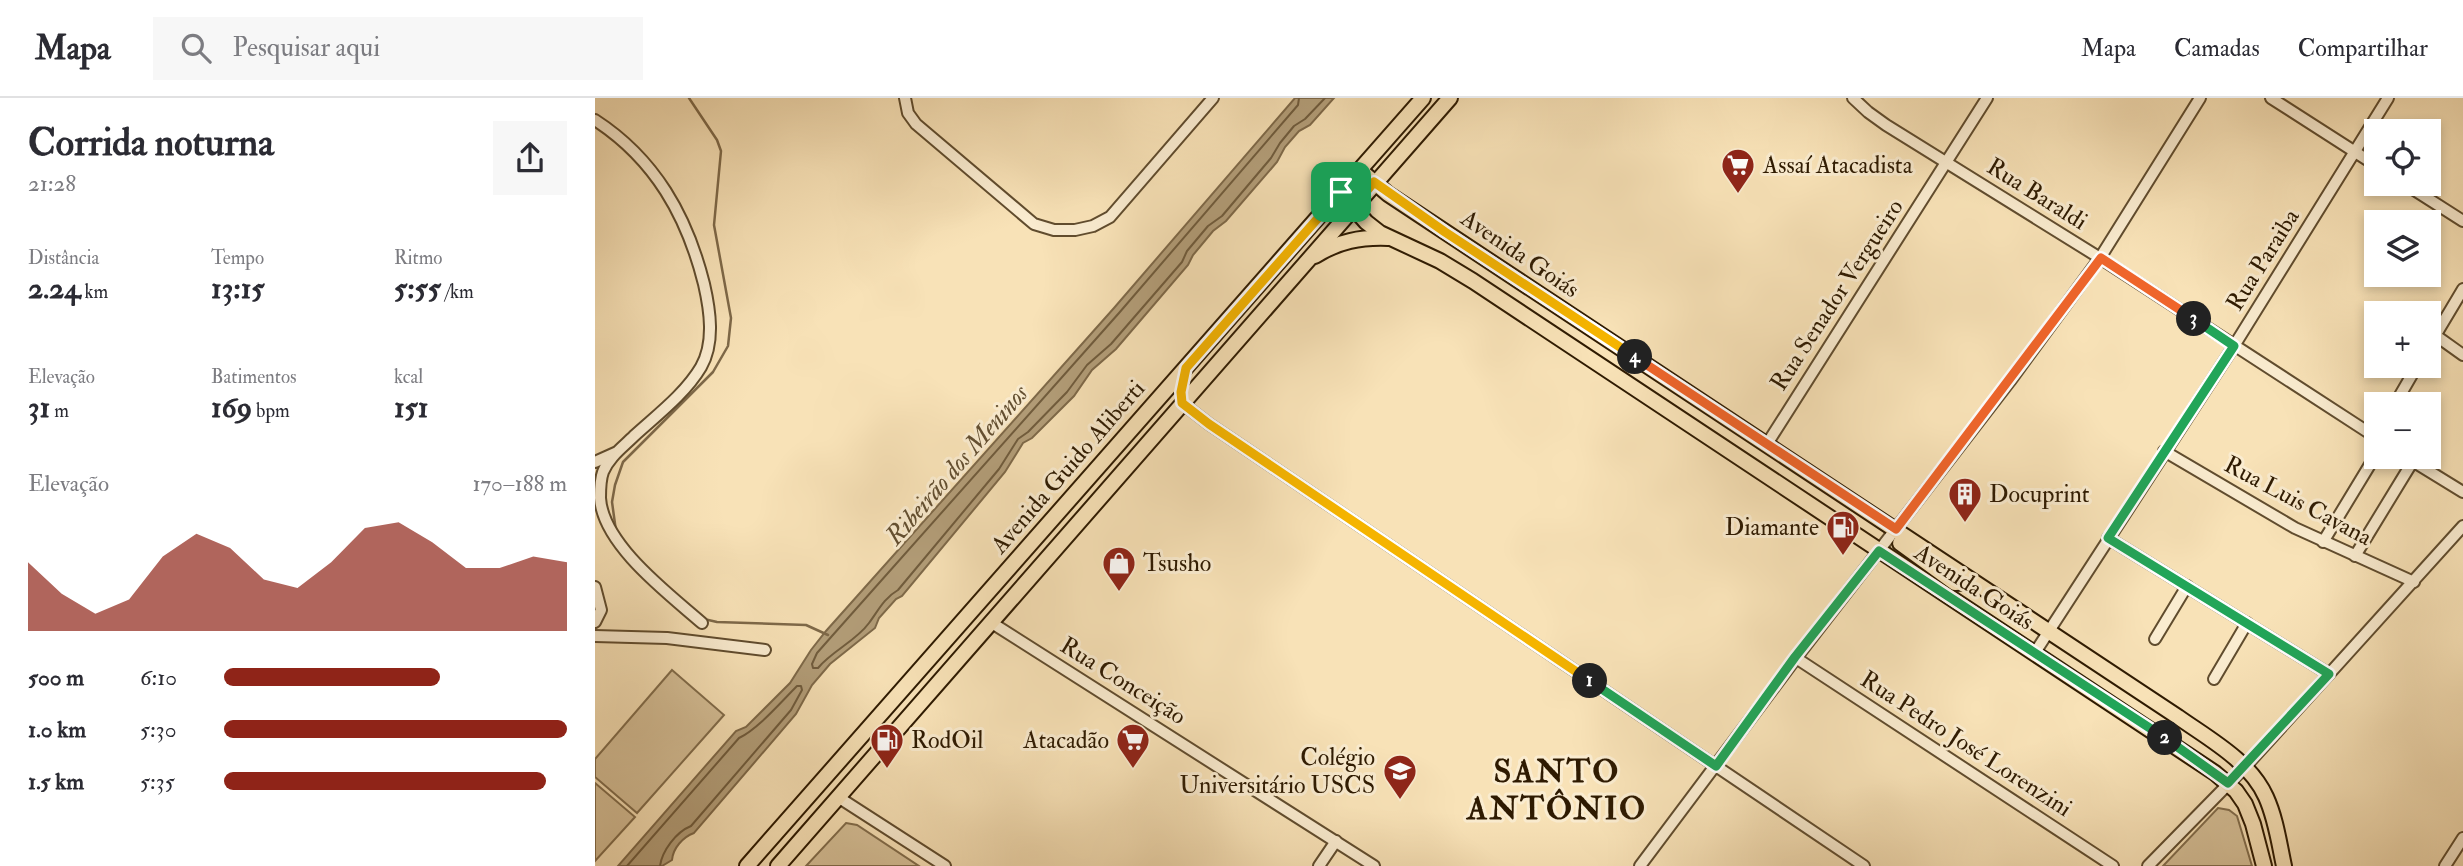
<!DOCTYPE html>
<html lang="pt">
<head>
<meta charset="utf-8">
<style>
	:root { --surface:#fff; --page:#f7f7f7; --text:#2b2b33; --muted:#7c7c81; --line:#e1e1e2; --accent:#8f2418 }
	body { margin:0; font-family:"IM FELL Double Pica",serif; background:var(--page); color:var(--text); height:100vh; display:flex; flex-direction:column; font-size:26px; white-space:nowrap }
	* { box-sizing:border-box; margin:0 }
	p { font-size:23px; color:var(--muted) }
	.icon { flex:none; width:38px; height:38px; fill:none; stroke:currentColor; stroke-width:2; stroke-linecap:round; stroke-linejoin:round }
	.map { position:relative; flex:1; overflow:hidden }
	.side { display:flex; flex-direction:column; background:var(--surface); width:595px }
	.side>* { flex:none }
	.buttons { position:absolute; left:1769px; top:21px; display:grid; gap:14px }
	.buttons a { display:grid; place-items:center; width:77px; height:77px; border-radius:0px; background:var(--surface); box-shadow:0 4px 10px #0003; font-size:35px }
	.pin { position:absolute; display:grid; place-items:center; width:60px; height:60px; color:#fff; margin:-30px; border-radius:14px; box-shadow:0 4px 10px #0006 }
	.km { position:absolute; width:35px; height:35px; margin:-18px; border-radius:50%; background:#222; color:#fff; font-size:19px; line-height:35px; text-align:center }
	.round { display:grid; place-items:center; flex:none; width:74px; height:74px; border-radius:0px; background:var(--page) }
	.summary { display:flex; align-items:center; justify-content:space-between; height:119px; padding:0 28px }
	h1 { font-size:38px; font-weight:800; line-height:52px }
	.metrics { display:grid; grid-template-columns:repeat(3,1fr); gap:10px; height:119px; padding:7px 28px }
	.metrics div { display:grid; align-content:center }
	.metrics b { font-size:30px; font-weight:800 }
	.metrics small { font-size:19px; font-weight:400 }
	.metrics p { font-size:19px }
	.chart { height:196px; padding:14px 28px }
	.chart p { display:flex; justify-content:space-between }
	.chart svg { width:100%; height:126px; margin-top:7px; fill:var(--accent); opacity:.7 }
	ul { padding:0 28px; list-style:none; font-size:23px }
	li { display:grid; grid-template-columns:112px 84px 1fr; align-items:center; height:52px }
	li i { height:18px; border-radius:9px; background:var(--accent) }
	header { display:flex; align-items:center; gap:42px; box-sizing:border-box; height:98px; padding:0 35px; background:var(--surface); border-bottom:2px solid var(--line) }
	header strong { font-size:33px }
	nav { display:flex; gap:38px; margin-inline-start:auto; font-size:24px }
	.search { width:490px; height:63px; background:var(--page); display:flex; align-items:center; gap:18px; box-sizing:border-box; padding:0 24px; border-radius:0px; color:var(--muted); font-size:26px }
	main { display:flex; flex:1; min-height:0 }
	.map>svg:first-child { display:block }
	.green { fill:#d6c098; stroke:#826d4c; stroke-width:2 }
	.water { fill:#b39e79; stroke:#7e6949; stroke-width:2 }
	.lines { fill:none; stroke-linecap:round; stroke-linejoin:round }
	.shore { stroke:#705c3d; stroke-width:2 }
	.stream { stroke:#7e6949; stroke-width:2.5 }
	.minor-casing { stroke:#604c2e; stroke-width:14 }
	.major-casing { stroke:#2e1a01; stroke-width:18 }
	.minor { stroke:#faecd0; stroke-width:10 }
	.major { stroke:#f8e2b7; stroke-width:14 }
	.split-1-casing { stroke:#fff; stroke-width:14 }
	.split-2-casing { stroke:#fff; stroke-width:14 }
	.split-3-casing { stroke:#fff; stroke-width:14 }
	.split-4-casing { stroke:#fff; stroke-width:14 }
	.split-5-casing { stroke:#fff; stroke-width:14 }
	.split-1 { stroke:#f5b400; stroke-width:9 }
	.split-2 { stroke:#22a559; stroke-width:9 }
	.split-3 { stroke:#22a559; stroke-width:9 }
	.split-4 { stroke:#f0652b; stroke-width:9 }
	.split-5 { stroke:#f5b400; stroke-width:9 }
	.labels { text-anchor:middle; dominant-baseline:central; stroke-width:6; stroke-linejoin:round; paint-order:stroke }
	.poi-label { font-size:24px; fill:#2e1a01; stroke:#faecd0; text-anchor:start }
	.street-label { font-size:24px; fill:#2e1a01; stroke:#faecd0 }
	.water-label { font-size:26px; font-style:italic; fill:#634f31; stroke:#faecd0 }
	.district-label { font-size:32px; font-weight:bold; letter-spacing:2px; fill:#2e1a01; stroke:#faecd0 }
</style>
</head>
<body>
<header>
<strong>Mapa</strong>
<div class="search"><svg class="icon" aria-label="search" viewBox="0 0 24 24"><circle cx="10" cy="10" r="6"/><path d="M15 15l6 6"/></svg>Pesquisar aqui</div>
<nav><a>Mapa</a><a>Camadas</a><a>Compartilhar</a></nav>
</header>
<main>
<section class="side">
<div class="summary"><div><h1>Corrida noturna</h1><p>21:28</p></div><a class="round"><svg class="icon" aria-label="share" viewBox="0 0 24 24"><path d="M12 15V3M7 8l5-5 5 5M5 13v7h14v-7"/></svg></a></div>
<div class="metrics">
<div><p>Distância</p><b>2.24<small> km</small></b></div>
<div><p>Tempo</p><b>13:15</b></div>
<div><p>Ritmo</p><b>5:55<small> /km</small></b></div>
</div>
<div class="metrics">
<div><p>Elevação</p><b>31<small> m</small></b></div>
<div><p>Batimentos</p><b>169<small> bpm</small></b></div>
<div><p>kcal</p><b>151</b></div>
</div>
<div class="chart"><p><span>Elevação</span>170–188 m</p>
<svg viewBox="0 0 160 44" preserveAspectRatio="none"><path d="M0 44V20L10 31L20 38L30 33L40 18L50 10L60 15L70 26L80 29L90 20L100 8L110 6L120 13L130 22L140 22L150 18L160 20V44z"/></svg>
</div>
<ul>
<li><b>500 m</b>6:10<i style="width:63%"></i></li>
<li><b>1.0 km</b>5:30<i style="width:100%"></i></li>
<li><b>1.5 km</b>5:35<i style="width:94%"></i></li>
</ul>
</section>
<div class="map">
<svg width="1868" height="768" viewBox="0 0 1868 768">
	<rect width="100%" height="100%" fill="#f8e2b7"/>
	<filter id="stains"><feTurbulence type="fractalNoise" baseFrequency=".00286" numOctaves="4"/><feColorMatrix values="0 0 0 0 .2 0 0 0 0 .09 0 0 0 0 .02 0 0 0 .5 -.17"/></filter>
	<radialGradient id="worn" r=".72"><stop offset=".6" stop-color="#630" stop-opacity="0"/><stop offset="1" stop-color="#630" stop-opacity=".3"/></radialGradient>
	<g class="green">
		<polygon points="77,572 129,617 42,715 0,679 0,661"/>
		<polygon points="0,685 40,719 0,763"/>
		<polygon points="1623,710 1634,712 1642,718 1657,768 1568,768"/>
		<polygon points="251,725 262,727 324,768 211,768"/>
	</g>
	<path class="water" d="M700 0H739L715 27 704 33 690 49 682 64 631 123 618 133 598 157 593 167 521 251 497 272 479 298 437 340 428 345 410 374 307 498 301 501 284 520 280 530 235 566 217 587 201 616 99 735C88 739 78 750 77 762L67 768H23L141 633 151 629 195 585 216 552 231 533 519 210Z"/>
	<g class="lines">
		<g class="shore">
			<path d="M704 0 703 7 524 215 237 538 222 555 217 566 218 570H223C237 553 261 543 274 525 283 513 289 500 303 492L404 371 423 341 433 334 472 294 492 267 516 246 587 164 592 153 613 128 627 118 676 60 685 45 699 28 710 21 730 0"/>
			<path d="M32 768 144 640C163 631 186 604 202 588H206L207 592 196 612 96 728C81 734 67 753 65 768"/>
		</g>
		<g class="stream">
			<polyline points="21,433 17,404 20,387 28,364 118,274 133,248 136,220 119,127 126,53 122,42 94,0"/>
			<polyline points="109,521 122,524 211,527 233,537"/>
		</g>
		<defs>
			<g id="minor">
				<polyline points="310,0 313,15 321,26 439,126 459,132 480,132 498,128 515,119 618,0"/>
				<polyline points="1258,0 1273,14 1291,27 1505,160 1782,340"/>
				<polyline points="1676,0 1782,68"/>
				<path d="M0 22C60 61 92 118 109 186 115 212 120 245 106 269 90 296 62 317 39 338 28 349 14 359 8 374 5 382 5 391 5 400 8 447 74 496 107 525"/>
				<polyline points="1810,86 1868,123"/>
				<polyline points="1840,237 1868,257"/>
				<polyline points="1834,248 1868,191"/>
				<polyline points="587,305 614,326 1269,768"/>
				<polyline points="1800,306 1822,268"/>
				<polyline points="1172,346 1392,0"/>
				<polyline points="1569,353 1700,430 1819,484"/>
				<polyline points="1811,359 1868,394"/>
				<polyline points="0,364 20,355"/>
				<polyline points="1513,440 1734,576"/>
				<polyline points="1728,444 1782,355"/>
				<polyline points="1760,458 1818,363"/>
				<polyline points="0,489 6,512 0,524"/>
				<polyline points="397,525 779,768"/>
				<polyline points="0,538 72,540 170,552"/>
				<polyline points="1560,541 1592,488"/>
				<polyline points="1439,556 1639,248 1793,0"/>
				<polyline points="1201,560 1518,768"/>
				<polyline points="1619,581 1652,525"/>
				<polyline points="243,699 350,768"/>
				<polyline points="724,768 741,743"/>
				<polyline points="1045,768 1201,560 1415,283 1505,160 1605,0"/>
				<polyline points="1553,768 1650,669 1868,428"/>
				<polyline points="1850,768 1868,740"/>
			</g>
			<g id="major">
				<path d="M765 72 793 96 1583 619C1614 641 1655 663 1671 699 1681 721 1684 745 1689 768"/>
				<polyline points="745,94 771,124 785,135 845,163 878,183 1620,675 1641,693 1650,706 1658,726 1669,768"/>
				<path d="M720 158C743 143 766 139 793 140"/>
				<polyline points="1305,445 1360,485 1378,484"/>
				<polyline points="152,768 828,0"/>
				<polyline points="183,768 855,0"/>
			</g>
		</defs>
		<use href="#minor" class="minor-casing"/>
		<use href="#major" class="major-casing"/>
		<use href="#minor" class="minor"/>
		<use href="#major" class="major"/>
	</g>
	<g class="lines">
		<defs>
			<polyline id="split-1" points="746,94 591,270 586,294 587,305 614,326 995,583"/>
			<polyline id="split-2" points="995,583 1121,668 1200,559 1284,453 1570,640"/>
			<polyline id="split-3" points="1570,640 1633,685 1734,576 1513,440 1639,248 1599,221"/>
			<polyline id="split-4" points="1040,259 1301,431 1506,160 1599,221"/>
			<polyline id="split-5" points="746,94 758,109 779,84 850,134 1040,259"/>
		</defs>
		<use href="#split-1" class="split-1-casing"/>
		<use href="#split-2" class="split-2-casing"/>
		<use href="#split-3" class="split-3-casing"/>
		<use href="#split-4" class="split-4-casing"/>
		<use href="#split-5" class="split-5-casing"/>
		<use href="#split-1" class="split-1"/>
		<use href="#split-2" class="split-2"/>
		<use href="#split-3" class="split-3"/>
		<use href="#split-4" class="split-4"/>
		<use href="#split-5" class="split-5"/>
	</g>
	<defs>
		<symbol id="supermarket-pin" viewBox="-11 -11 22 30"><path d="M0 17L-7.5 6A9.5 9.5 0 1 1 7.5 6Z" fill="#8f2418" stroke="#faecd0"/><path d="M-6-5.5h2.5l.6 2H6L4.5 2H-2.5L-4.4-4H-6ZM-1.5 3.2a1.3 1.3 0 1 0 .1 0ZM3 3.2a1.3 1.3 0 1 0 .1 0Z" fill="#fff"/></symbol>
		<symbol id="building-pin" viewBox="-11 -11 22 30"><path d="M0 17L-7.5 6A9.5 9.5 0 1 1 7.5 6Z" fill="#8f2418" stroke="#faecd0"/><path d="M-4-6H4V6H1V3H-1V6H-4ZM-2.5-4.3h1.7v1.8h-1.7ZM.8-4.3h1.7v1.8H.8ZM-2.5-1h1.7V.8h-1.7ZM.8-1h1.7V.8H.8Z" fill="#fff"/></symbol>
		<symbol id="fuel-pin" viewBox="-11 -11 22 30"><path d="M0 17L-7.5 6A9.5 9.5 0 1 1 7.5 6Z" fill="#8f2418" stroke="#faecd0"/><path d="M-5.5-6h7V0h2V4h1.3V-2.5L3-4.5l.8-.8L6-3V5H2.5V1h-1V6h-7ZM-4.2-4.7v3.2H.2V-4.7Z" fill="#fff"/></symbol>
		<symbol id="shop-pin" viewBox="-11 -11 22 30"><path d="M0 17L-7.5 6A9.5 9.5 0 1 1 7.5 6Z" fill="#8f2418" stroke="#faecd0"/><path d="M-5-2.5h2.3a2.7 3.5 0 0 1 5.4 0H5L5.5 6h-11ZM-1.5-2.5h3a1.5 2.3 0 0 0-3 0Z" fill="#fff"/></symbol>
		<symbol id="university-pin" viewBox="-11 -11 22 30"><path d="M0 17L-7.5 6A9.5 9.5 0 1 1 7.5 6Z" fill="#8f2418" stroke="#faecd0"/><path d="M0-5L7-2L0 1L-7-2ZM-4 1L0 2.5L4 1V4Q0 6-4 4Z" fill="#fff"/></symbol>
	</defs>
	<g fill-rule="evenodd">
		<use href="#supermarket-pin" x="1124" y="48" width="38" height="52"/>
		<use href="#building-pin" x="1351" y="377" width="38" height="52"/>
		<use href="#fuel-pin" x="1229" y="410" width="38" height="52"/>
		<use href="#shop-pin" x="505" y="446" width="38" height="52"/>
		<use href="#fuel-pin" x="273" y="623" width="38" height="52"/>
		<use href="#supermarket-pin" x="519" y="623" width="38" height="52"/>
		<use href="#university-pin" x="786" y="654" width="38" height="52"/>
	</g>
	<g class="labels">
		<g class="poi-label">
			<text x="1168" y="67">Assaí Atacadista</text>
			<text x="1394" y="396">Docuprint</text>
			<text x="1224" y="429" text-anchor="end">Diamante</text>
			<text x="548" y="465">Tsusho</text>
			<text x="316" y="642">RodOil</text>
			<text x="514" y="642" text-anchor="end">Atacadão</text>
			<text x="780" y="659" text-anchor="end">Colégio<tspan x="780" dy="28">Universitário USCS</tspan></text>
		</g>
		<g class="street-label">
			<text transform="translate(1442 96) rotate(32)">Rua Baraldi</text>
			<text transform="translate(925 156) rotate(34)">Avenida Goiás</text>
			<text transform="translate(1668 162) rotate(-58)">Rua Paraiba</text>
			<text transform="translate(1242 197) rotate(-57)">Rua Senador Vergueiro</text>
			<text transform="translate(473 369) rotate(-49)">Avenida Guido Aliberti</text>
			<text transform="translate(1703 403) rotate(28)">Rua Luis Cavana</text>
			<text transform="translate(1379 489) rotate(33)">Avenida Goiás</text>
			<text transform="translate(528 583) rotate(32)">Rua Conceição</text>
			<text transform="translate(1371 646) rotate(33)">Rua Pedro José Lorenzini</text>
		</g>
		<g class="water-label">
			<text transform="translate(362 367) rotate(-49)">Ribeirão dos Meninos</text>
		</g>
		<g class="district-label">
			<text x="962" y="674">SANTO<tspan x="962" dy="37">ANTÔNIO</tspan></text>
		</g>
	</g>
	<rect width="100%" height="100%" filter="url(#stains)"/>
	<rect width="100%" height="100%" fill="url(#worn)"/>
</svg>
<div class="buttons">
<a><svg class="icon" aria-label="locate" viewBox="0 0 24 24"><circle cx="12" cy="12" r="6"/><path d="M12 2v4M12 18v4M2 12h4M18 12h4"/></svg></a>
<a><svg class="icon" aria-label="layers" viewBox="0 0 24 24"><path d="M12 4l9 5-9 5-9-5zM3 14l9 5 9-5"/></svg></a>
<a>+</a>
<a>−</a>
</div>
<div class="pin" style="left:746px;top:94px;background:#1e9e55"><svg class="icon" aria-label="arrive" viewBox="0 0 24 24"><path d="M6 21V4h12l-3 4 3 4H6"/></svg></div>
<b class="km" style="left:995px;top:583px">1</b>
<b class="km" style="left:1570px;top:640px">2</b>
<b class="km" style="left:1599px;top:221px">3</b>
<b class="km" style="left:1040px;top:259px">4</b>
</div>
</main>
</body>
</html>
